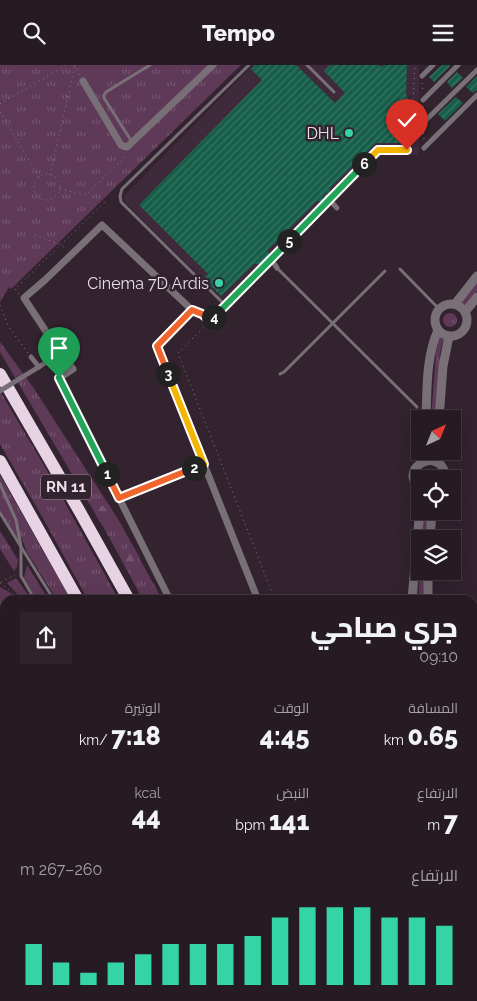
<!DOCTYPE html>
<html lang="ar">
<head>
<meta charset="utf-8">
<style>
	:root { --surface:#261a23; --page:#2e232b; --text:#f1f3f6; --muted:#a4a1a6; --line:#423841; --accent:#35d4a7 }
	body { margin:0; font-family:Raleway,Cairo,sans-serif; background:var(--page); color:var(--text); direction:rtl; height:100vh; display:flex; flex-direction:column; font-size:19px; white-space:nowrap }
	* { box-sizing:border-box; margin:0 }
	p { font-size:16px; color:var(--muted) }
	.icon { flex:none; width:28px; height:28px; fill:none; stroke:currentColor; stroke-width:2; stroke-linecap:round; stroke-linejoin:round }
	.map { position:relative; flex:1; overflow:hidden; direction:ltr }
	.sheet { position:absolute; left:0px; top:530px; width:478px; height:406px; display:flex; flex-direction:column; background:var(--surface); border-radius:15px 15px 0 0; box-shadow:0 5px 20px #0002,0 0 0 1px var(--line); direction:rtl }
	.sheet>* { flex:none }
	.needle { width:32px; rotate:43deg }
	.buttons { position:absolute; left:411px; top:345px; display:grid; gap:10px }
	.buttons a { display:grid; place-items:center; width:50px; height:50px; border-radius:0px; background:var(--surface); box-shadow:0 5px 20px #0002,0 0 0 1px var(--line); font-size:25px }
	.pin { position:absolute; display:grid; place-items:center; width:42px; height:42px; color:#fff; margin:-51px -21px; border-radius:50% 50% 50% 0; rotate:-45deg; box-shadow:0 0 5px #0007 }
	.pin .icon { rotate:45deg }
	.km { position:absolute; width:25px; height:25px; margin:-12px; border-radius:50%; background:#222; color:#fff; font-size:14px; line-height:25px; text-align:center }
	.round { display:grid; place-items:center; flex:none; width:52px; height:52px; border-radius:0px; background:var(--page) }
	.head { display:flex; align-items:center; justify-content:space-between; height:85px; padding:0 20px }
	h1 { font-size:28px; font-weight:800; line-height:38px }
	.metrics { display:grid; grid-template-columns:repeat(3,1fr); gap:8px; height:85px; padding:5px 20px }
	.metrics div { display:grid; align-content:center }
	.metrics b { font-size:25px; font-weight:800 }
	.metrics small { font-size:14px; font-weight:400 }
	.metrics p { font-size:14px }
	.chart { height:140px; padding:10px 20px }
	.chart p { display:flex; justify-content:space-between }
	.chart svg { width:100%; height:90px; margin-top:5px; stroke:var(--accent); stroke-width:6 }
	header { display:flex; justify-content:space-between; align-items:center; height:65px; padding:0 20px; background:var(--surface); font-size:22px; font-weight:800 }
	.map>svg:first-child { display:block }
	.built { fill:#3e2a3a }
	.grass { fill:url(#grass-tufts) }
	.forest { fill:url(#forest-firs) }
	.green { fill:#5e3958 }
	.building { fill:url(#building-hatch) }
	.lines { fill:none; stroke-linecap:round; stroke-linejoin:round }
	.path { stroke:#897c86; stroke-width:1; stroke-dasharray:1 4; stroke-linecap:butt }
	.service { stroke:#787076; stroke-width:3 }
	.pedestrian { stroke:#787076; stroke-width:5 }
	.minor { stroke:#787076; stroke-width:7 }
	.tertiary { stroke:#787076; stroke-width:9 }
	.motorway { stroke:#e7d3e3; stroke-width:12 }
	.pedestrian-bridge { stroke:#787076; stroke-width:5 }
	.split-1-casing { stroke:#fff; stroke-width:10 }
	.split-2-casing { stroke:#fff; stroke-width:10 }
	.split-3-casing { stroke:#fff; stroke-width:10 }
	.split-4-casing { stroke:#fff; stroke-width:10 }
	.split-5-casing { stroke:#fff; stroke-width:10 }
	.split-6-casing { stroke:#fff; stroke-width:10 }
	.split-7-casing { stroke:#fff; stroke-width:10 }
	.split-1 { stroke:#22a559; stroke-width:6 }
	.split-2 { stroke:#f0652b; stroke-width:6 }
	.split-3 { stroke:#f5b400; stroke-width:6 }
	.split-4 { stroke:#f0652b; stroke-width:6 }
	.split-5 { stroke:#22a559; stroke-width:6 }
	.split-6 { stroke:#22a559; stroke-width:6 }
	.split-7 { stroke:#f5b400; stroke-width:6 }
	.poi-dot { fill:#35d4a7; stroke:#32232f; stroke-width:2 }
	.labels { text-anchor:middle; dominant-baseline:central; stroke-width:5; stroke-linejoin:round; paint-order:stroke }
	.shield { fill:#32232f; stroke:#b2a7b0; stroke-width:1 }
	.shield-label { font-size:15px; font-weight:bold; fill:#e9dfe7 }
	.poi-label { font-size:16px; fill:#e9dfe7; stroke:#32232f; text-anchor:end }
</style>
</head>
<body>
<header><svg class="icon" aria-label="menu" viewBox="0 0 24 24"><path d="M4 6h16M4 12h16M4 18h16"/></svg>Tempo<svg class="icon" aria-label="search" viewBox="0 0 24 24"><circle cx="10" cy="10" r="6"/><path d="M15 15l6 6"/></svg></header>
<div class="map">
<svg width="477" height="936" viewBox="0 0 477 936">
	<defs>
		<pattern id="grass-tufts" width="24" height="20" patternUnits="userSpaceOnUse" patternTransform="scale(1.25)"><rect width="24" height="20" fill="#5e3958"/><path d="M3 7l-1-3M5 7V3M7 7l1-3M15 17l-1-3M17 17v-4M19 17l1-3" fill="none" stroke="#755570"/></pattern>
		<pattern id="forest-firs" width="22" height="20" patternUnits="userSpaceOnUse" patternTransform="scale(1.25)"><rect width="22" height="20" fill="#5e3958"/><path d="M5 1l3.5 6h-7zM16 11l3.5 6h-7z" fill="#755570"/></pattern>
		<pattern id="building-hatch" width="6" height="6" patternUnits="userSpaceOnUse" patternTransform="scale(1.25)"><rect width="6" height="6" fill="#165e49"/><path d="M-1 1l2-2M0 6l6-6M5 7l2-2" fill="none" stroke="#387563"/></pattern>
	</defs>
	<rect width="100%" height="100%" fill="#32232f"/>
	<g class="built">
		<polygon points="253,0 419,0 419,86 418,90 380,91 230,242 124,136 124,131"/>
		<polygon points="5,715 5,894 0,888 0,720"/>
	</g>
	<g class="grass">
		<polygon points="0,0 241,0 11,224 9,222 0,237"/>
		<polygon points="477,218 477,226 465,241 461,238"/>
		<circle cx="450" cy="255" r="7"/>
		<polygon points="440,271 444,272 440,287 435,354 431,354 436,287"/>
		<polygon points="0,277 33,322 121,459 162,535 143,535 109,472 0,287"/>
		<polygon points="0,326 45,402 119,535 88,535 44,455 0,379"/>
		<polygon points="426,404 432,405 435,410 434,414 422,414 422,407"/>
		<polygon points="0,410 71,535 57,535 27,487 19,467 21,481 0,448"/>
		<polygon points="424,446 428,446 427,474 422,474"/>
		<polygon points="0,466 18,495 17,502 14,506 0,484"/>
		<polygon points="27,500 49,535 37,535 25,515 24,512"/>
		<polygon points="420,506 425,506 423,535 418,535"/>
		<polygon points="477,881 477,933 475,936 436,936 439,931 472,931 473,887"/>
		<polygon points="258,931 285,931 287,936 259,936"/>
		<polygon points="303,931 351,931 355,936 305,936"/>
		<polygon points="370,931 400,931 396,936 374,936"/>
	</g>
	<g class="forest">
		<path d="M108 438 114 448 98 454C95 448 93 446 98 441H106Z"/>
		<polygon points="129,479 132,479 140,493 137,494 133,501 127,500 124,497 129,487 127,484 127,480"/>
		<polygon points="153,517 162,535 148,535 149,532 147,526"/>
	</g>
	<g class="green">
		<polygon points="88,0 123,0 95,17 86,1"/>
		<polygon points="16,513 32,535 29,535 26,531 22,534 7,518"/>
		<polygon points="0,522 9,527 17,535 5,535 5,544 0,547"/>
		<polygon points="0,589 5,598 5,694 0,698"/>
	</g>
	<g class="building">
		<polygon points="255,0 296,0 335,38 345,28 324,6 330,0 379,0 381,2 384,0 407,0 406,29 408,33 408,43 406,47 406,78 376,78 330,123 330,129 327,128 324,129 323,132 324,136 317,136 268,185 269,190 267,193 267,196 260,199 254,199 221,231 203,213 208,209 139,140 262,15 251,4"/>
		<polygon points="442,0 449,0 450,1 434,17 429,12"/>
		<polygon points="457,7 463,13 452,23 447,17"/>
		<polygon points="477,11 477,25 473,28 466,22"/>
		<polygon points="456,32 463,38 445,56 438,49"/>
	</g>
	<g class="lines">
		<g class="path">
			<polyline points="74,0 79,10"/>
			<polyline points="422,18 423,27"/>
			<polyline points="408,37 417,37"/>
			<polyline points="0,39 66,0"/>
			<polyline points="423,41 423,49"/>
			<polyline points="0,47 39,112"/>
			<polyline points="423,63 424,74"/>
			<circle cx="47" cy="122" r="13"/>
			<polyline points="50,110 75,0"/>
			<polyline points="60,124 86,130 127,90"/>
			<polyline points="334,130 378,85 407,85 412,80 413,37 415,0"/>
			<polyline points="35,170 61,180 66,184"/>
			<polyline points="275,190 324,140"/>
			<polyline points="267,199 178,288 275,535"/>
			<polyline points="19,229 15,224 107,135"/>
			<polyline points="0,240 8,261 28,288"/>
			<polyline points="200,248 202,249 217,263"/>
			<polyline points="43,285 47,290"/>
			<polyline points="1,517 15,510"/>
			<polyline points="0,518 20,534"/>
			<polyline points="0,538 5,539"/>
			<polyline points="0,642 5,634"/>
			<polyline points="0,664 5,660"/>
			<polyline points="472,796 477,794"/>
		</g>
		<g class="service">
			<polyline points="307,0 334,27"/>
			<polyline points="132,77 104,33 104,30 106,27 150,0"/>
			<polyline points="277,203 417,342"/>
			<polyline points="400,204 439,244"/>
			<polyline points="221,236 121,137 120,131 122,124 249,0"/>
			<polyline points="280,309 284,307 385,206"/>
			<polyline points="0,419 16,455 21,481 21,511 35,535"/>
			<polyline points="119,433 203,399"/>
			<polyline points="0,448 54,535"/>
			<polyline points="0,705 5,700"/>
		</g>
		<g class="pedestrian">
			<polyline points="422,11 433,0"/>
			<polyline points="423,35 458,0"/>
			<polyline points="423,58 477,5"/>
			<polyline points="424,83 477,30"/>
			<polyline points="327,132 337,143"/>
			<polyline points="271,194 277,203"/>
			<polyline points="31,292 39,302"/>
			<polyline points="355,931 360,936"/>
		</g>
		<g class="minor">
			<polyline points="83,16 121,80 123,81 127,82 213,0"/>
			<polyline points="170,535 59,313 73,304 47,268 24,233 45,215 102,160 192,245 157,281 258,535"/>
			<polyline points="472,817 477,811"/>
			<polyline points="12,931 16,936"/>
		</g>
		<g class="tertiary">
			<circle cx="451" cy="255" r="16"/>
			<polyline points="455,239 477,211"/>
			<polyline points="465,247 477,232"/>
			<path d="M426 354C427 324 426 292 438 265"/>
			<polyline points="439,354 443,301 449,271"/>
			<polyline points="436,397 436,386"/>
			<path d="M420 423C395 401 446 379 445 414"/>
			<polyline points="430,474 432,446"/>
			<polyline points="412,535 420,443"/>
			<polyline points="428,535 428,506"/>
			<polyline points="472,661 477,667"/>
			<polyline points="472,684 477,690"/>
			<polyline points="0,907 5,907"/>
			<polyline points="165,931 170,936"/>
			<polyline points="174,931 179,936"/>
			<polyline points="0,932 8,931"/>
		</g>
		<g class="motorway">
			<polyline points="0,309 80,447 129,535"/>
			<polyline points="0,396 78,535"/>
			<polyline points="472,857 477,852"/>
			<polyline points="472,880 477,874"/>
			<polyline points="231,931 232,936"/>
			<polyline points="249,931 250,936"/>
			<polyline points="294,931 295,936"/>
			<polyline points="364,931 369,936"/>
			<polyline points="405,936 409,931"/>
			<polyline points="418,936 422,931"/>
			<polyline points="431,936 435,931"/>
		</g>
		<polyline class="pedestrian-bridge" points="0,326 50,295"/>
	</g>
	<g class="lines">
		<defs>
			<polyline id="split-1" points="59,313 107,409"/>
			<polyline id="split-2" points="107,409 119,433 194,403"/>
			<polyline id="split-3" points="168,309 204,399 194,403"/>
			<polyline id="split-4" points="168,309 157,281 192,245 202,249 210,256 214,252"/>
			<polyline id="split-5" points="214,252 289,176"/>
			<polyline id="split-6" points="289,176 364,99"/>
			<polyline id="split-7" points="364,99 378,85 407,85"/>
		</defs>
		<use href="#split-1" class="split-1-casing"/>
		<use href="#split-2" class="split-2-casing"/>
		<use href="#split-3" class="split-3-casing"/>
		<use href="#split-4" class="split-4-casing"/>
		<use href="#split-5" class="split-5-casing"/>
		<use href="#split-6" class="split-6-casing"/>
		<use href="#split-7" class="split-7-casing"/>
		<use href="#split-1" class="split-1"/>
		<use href="#split-2" class="split-2"/>
		<use href="#split-3" class="split-3"/>
		<use href="#split-4" class="split-4"/>
		<use href="#split-5" class="split-5"/>
		<use href="#split-6" class="split-6"/>
		<use href="#split-7" class="split-7"/>
	</g>
	<g class="poi-dot">
		<circle cx="349" cy="68" r="5"/>
		<circle cx="219" cy="218" r="5"/>
	</g>
	<g class="labels">
		<rect class="shield" x="41" y="409.5" width="50" height="25" rx="4"/>
		<g class="shield-label">
			<text x="66" y="422">RN 11</text>
		</g>
		<g class="poi-label">
			<text x="339" y="68">DHL</text>
			<text x="209" y="218">Cinema 7D Ardis</text>
		</g>
	</g>
</svg>
<div class="buttons">
<a><svg class="needle" viewBox="-14 -14 28 28"><path d="M0-13l5 13h-10z" fill="#e53935"/><path d="M0 13l5-13h-10z" fill="#a4a1a6"/></svg></a>
<a><svg class="icon" aria-label="locate" viewBox="0 0 24 24"><circle cx="12" cy="12" r="6"/><path d="M12 2v4M12 18v4M2 12h4M18 12h4"/></svg></a>
<a><svg class="icon" aria-label="layers" viewBox="0 0 24 24"><path d="M12 4l9 5-9 5-9-5zM3 14l9 5 9-5"/></svg></a>
</div>
<div class="pin" style="left:59px;top:313px;background:#1e9e55"><svg class="icon" aria-label="arrive" viewBox="0 0 24 24"><path d="M6 21V4h12l-3 4 3 4H6"/></svg></div>
<div class="pin" style="left:407px;top:85px;background:#d93025"><svg class="icon" aria-label="check" viewBox="0 0 24 24"><path d="M5 12l5 5 9-10"/></svg></div>
<b class="km" style="left:107px;top:409px">1</b>
<b class="km" style="left:194px;top:403px">2</b>
<b class="km" style="left:168px;top:309px">3</b>
<b class="km" style="left:214px;top:252px">4</b>
<b class="km" style="left:289px;top:176px">5</b>
<b class="km" style="left:364px;top:99px">6</b>
<section class="sheet">
<div class="head"><div><h1>جري صباحي</h1><p>09:10</p></div><a class="round"><svg class="icon" aria-label="share" viewBox="0 0 24 24"><path d="M12 15V3M7 8l5-5 5 5M5 13v7h14v-7"/></svg></a></div>
<div class="metrics">
<div><p>المسافة</p><b>0.65<small> km</small></b></div>
<div><p>الوقت</p><b>4:45</b></div>
<div><p>الوتيرة</p><b>7:18<small> /km</small></b></div>
</div>
<div class="metrics">
<div><p>الارتفاع</p><b>7<small> m</small></b></div>
<div><p>النبض</p><b>141<small> bpm</small></b></div>
<div><p>kcal</p><b>44</b></div>
</div>
<div class="chart"><p><span>الارتفاع</span>260–267 m</p>
<svg viewBox="0 0 160 44" preserveAspectRatio="none"><path d="M5 44V24M15 44V33M25 44V38M35 44V33M45 44V29M55 44V24M65 44V24M75 44V24M85 44V20M95 44V11M105 44V6M115 44V6M125 44V6M135 44V11M145 44V11M155 44V15"/></svg>
</div>
</section>
</div>
</body>
</html>
